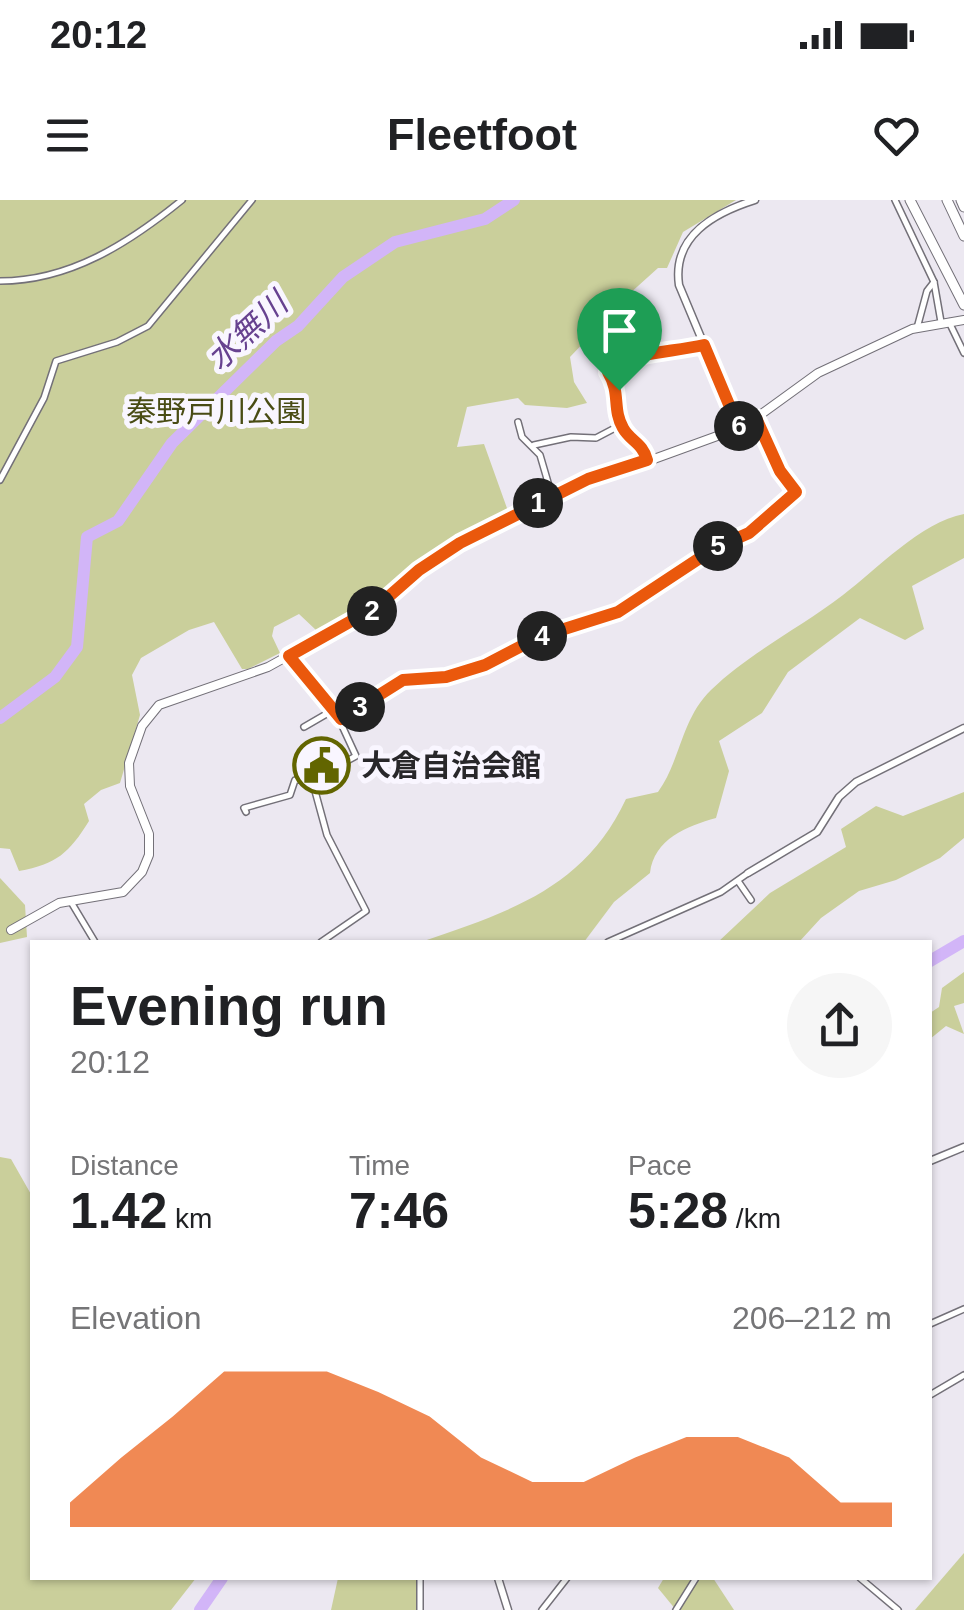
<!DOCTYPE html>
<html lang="en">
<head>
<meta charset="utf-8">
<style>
	:root { --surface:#fff; --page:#f6f6f6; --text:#202124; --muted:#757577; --accent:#ea580c }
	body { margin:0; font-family:Helvetica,"Noto Sans JP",sans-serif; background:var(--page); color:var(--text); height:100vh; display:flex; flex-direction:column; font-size:38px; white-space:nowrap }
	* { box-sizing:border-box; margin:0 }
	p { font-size:32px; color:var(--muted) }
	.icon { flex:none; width:55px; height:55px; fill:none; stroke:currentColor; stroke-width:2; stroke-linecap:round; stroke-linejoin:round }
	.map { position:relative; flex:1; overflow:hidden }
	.sheet { position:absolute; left:30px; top:740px; width:902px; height:640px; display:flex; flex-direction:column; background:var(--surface); border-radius:0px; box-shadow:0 2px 8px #0004 }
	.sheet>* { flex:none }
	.pin { position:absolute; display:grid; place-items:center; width:85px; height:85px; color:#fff; margin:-102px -42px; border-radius:50% 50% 50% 0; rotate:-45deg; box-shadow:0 0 10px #0007 }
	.pin .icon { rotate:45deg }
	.km { position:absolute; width:50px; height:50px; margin:-25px; border-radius:50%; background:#222; color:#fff; font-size:28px; line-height:50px; text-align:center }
	.round { display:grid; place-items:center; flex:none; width:105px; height:105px; border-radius:52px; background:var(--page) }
	.overview { display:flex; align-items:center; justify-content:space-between; height:170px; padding:0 40px }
	h1 { font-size:55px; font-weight:600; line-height:75px }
	.metrics { display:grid; grid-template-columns:repeat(3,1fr); gap:15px; height:170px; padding:10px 40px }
	.metrics div { display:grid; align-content:center }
	.metrics b { font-size:50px; font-weight:600 }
	.metrics small { font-size:28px; font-weight:400 }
	.metrics p { font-size:28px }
	.chart { height:280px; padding:20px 40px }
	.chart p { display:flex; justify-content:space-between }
	.chart svg { width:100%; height:180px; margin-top:10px; fill:var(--accent); opacity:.7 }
	.status { display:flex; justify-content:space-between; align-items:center; height:70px; padding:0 50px; background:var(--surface); direction:ltr }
	.status svg { height:28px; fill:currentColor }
	header { display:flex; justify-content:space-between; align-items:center; height:130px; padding:0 40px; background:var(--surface); font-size:45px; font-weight:600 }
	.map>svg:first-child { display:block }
	.green { fill:#cacf9b }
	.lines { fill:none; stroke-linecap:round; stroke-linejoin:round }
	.river { stroke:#d2b5f8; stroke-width:12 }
	.minor-casing { stroke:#737078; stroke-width:8 }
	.tertiary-casing { stroke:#737078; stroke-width:9 }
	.secondary-casing { stroke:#737078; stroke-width:10 }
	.motorway-casing { stroke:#737078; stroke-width:11 }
	.minor { stroke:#fff; stroke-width:5 }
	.tertiary { stroke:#fff; stroke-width:6 }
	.secondary { stroke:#fff; stroke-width:8 }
	.motorway { stroke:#fff; stroke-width:9 }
	.route-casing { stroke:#fff; stroke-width:20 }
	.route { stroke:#ea580c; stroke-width:12 }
	.labels { text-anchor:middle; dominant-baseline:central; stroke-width:10; stroke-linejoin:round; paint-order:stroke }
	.park-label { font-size:30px; fill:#494c14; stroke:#f9f6ff }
	.poi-label { font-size:30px; font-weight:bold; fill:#28272a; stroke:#f9f6ff; text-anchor:start }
	.water-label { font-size:32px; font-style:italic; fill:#674290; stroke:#f9f6ff }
</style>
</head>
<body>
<div class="status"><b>20:12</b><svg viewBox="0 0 49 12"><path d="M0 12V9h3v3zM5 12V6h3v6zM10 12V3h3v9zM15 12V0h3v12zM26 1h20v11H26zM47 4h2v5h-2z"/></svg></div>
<header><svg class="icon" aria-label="menu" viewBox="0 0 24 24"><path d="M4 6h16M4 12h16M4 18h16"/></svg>Fleetfoot<svg class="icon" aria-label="heart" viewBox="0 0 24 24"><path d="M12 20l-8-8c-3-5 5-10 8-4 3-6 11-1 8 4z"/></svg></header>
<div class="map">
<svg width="964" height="1410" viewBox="0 0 964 1410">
	<rect width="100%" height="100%" fill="#ece8f1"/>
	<g class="green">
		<path d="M0 0H736L683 32 667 68H658L628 95 630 104 590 122V136L570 157 574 182 587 203 567 208 525 205 518 198 467 207 457 247 484 244 508 311 420 361 367 410 364 406 317 431 299 414 274 427 272 436 280 453 248 469H242L214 422 189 430 141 458 132 475 140 515 120 583 101 590 84 604 89 621C69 653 57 664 19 671L10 649 0 648Z"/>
		<path d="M964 314V358L912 386 924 429 905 440 860 418 788 472 762 513 719 541 729 571 716 618C687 626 654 639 650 673L614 702 584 742H421C508 712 584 689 626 599L658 592C681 560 681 519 711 490 749 453 800 428 843 395 876 370 921 322 964 314Z"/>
		<polygon points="964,592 964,638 940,658 896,680 859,691 821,718 799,742 718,742 770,693 846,647 841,629 876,606 903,616"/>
		<polygon points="0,678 25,705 27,737 0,743"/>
		<polygon points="964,772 964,803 954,806 964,834 946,826 930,839 930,813 939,807 942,788"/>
		<polygon points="0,957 11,959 32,996 32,1378 196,1378 171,1410 0,1410"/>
		<polygon points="964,1353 964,1410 915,1410"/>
		<polygon points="338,1378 416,1378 416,1410 331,1410"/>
		<polygon points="664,1378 713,1378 734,1410 676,1410 658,1388"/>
	</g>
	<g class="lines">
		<g class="river">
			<polyline points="0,518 55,477 77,447 87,337 118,321 172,243 276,141 298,126 343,77 395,42 485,19 514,0"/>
			<polyline points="930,761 964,741"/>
			<polyline points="200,1410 222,1378"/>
		</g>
		<defs>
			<g id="minor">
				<polyline points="895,0 934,82 941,122"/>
				<path d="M0 81C70 81 129 43 182 0"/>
				<polyline points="949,122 964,153"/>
				<polyline points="917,128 927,91 934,82"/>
				<polyline points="518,222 522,237 540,255 552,296"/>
				<path d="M625 233C615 211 621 192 608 172L610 165C641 152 671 152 704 145"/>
				<polyline points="534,245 571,237 596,238 615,228 640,243 647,260"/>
				<polyline points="0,280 44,198 56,161 117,142 148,126 252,0"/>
				<polyline points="341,519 403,480 446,477 485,465 539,437 618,411 715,348 749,333 796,292 756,218"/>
				<polyline points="304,527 335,509"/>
				<polyline points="312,580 327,635 366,711 321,742"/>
				<polyline points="246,612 244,608 290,595 295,580 312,580 356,556 332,504 289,456"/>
				<polyline points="738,681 751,700"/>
				<polyline points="71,702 95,742"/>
				<polyline points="608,742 721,692 748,673"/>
				<polyline points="930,1124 964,1109"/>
				<polyline points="930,1195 964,1175"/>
				<polyline points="420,1378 420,1410"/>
				<polyline points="860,1378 898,1410"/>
				<polyline points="542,1410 567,1378"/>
				<polyline points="676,1410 696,1378"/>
			</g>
			<g id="tertiary">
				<path d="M738 226 679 85C672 36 714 13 755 0"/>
				<polyline points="748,673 817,632 839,597 856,582 964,528"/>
				<polyline points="930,961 964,947"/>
				<polyline points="498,1378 508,1410"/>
			</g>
			<polyline id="secondary" points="11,730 59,703 123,692 142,672 149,655 149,634 130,586 129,563 142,526 159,505 268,467 378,406 419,370 460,343 552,296 720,235 756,218 818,173 912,129 964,120"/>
			<g id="motorway">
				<polyline points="910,0 964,105"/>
				<polyline points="947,0 964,36"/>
				<polyline points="961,0 964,7"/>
			</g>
		</defs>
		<use href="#minor" class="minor-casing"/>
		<use href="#tertiary" class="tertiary-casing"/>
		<use href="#secondary" class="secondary-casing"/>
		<use href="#motorway" class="motorway-casing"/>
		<use href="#minor" class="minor"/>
		<use href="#tertiary" class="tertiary"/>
		<use href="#secondary" class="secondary"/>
		<use href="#motorway" class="motorway"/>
	</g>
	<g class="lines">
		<defs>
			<path id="route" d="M704 145 738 226 756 218 780 271 796 292 749 333 715 348 618 412 539 437 485 465 446 477 403 480 341 519 289 456 378 406 419 370 460 343 588 279 647 260C643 243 630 241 623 228 612 209 621 193 608 172L610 165C641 152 671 152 704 145Z"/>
		</defs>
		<use href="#route" class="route-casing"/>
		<use href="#route" class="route"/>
	</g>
	<defs>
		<symbol id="civic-ring" viewBox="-11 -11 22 22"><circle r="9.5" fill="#f9f6ff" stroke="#626500" stroke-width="1.5"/><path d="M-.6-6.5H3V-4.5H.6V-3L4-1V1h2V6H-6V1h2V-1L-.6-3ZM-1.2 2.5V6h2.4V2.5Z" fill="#626500"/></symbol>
	</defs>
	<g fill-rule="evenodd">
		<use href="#civic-ring" x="290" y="534" width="63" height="63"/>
	</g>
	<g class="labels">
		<g class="park-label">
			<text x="216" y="211">秦野戸川公園</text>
		</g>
		<g class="poi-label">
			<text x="361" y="565">大倉自治会館</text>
		</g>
		<g class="water-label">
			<text transform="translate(247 131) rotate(-43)">水無川</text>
		</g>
	</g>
</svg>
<div class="pin" style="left:619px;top:190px;background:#1e9e55"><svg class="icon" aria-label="arrive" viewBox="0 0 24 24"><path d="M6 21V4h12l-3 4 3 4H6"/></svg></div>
<b class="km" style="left:538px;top:303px">1</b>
<b class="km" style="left:372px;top:411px">2</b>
<b class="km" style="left:360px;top:507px">3</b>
<b class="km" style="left:542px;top:436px">4</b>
<b class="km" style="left:718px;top:346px">5</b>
<b class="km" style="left:739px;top:226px">6</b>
<section class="sheet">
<div class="overview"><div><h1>Evening run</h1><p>20:12</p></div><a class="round"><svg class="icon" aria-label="share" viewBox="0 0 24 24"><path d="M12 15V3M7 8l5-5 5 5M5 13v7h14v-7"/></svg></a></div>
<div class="metrics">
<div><p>Distance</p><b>1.42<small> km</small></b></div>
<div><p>Time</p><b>7:46</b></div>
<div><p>Pace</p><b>5:28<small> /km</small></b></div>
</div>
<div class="chart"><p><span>Elevation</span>206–212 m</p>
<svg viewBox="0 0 160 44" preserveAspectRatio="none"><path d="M0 44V38L10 27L20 17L30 6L40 6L50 6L60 11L70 17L80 27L90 33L100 33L110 27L120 22L130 22L140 27L150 38L160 38V44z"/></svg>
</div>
</section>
</div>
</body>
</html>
